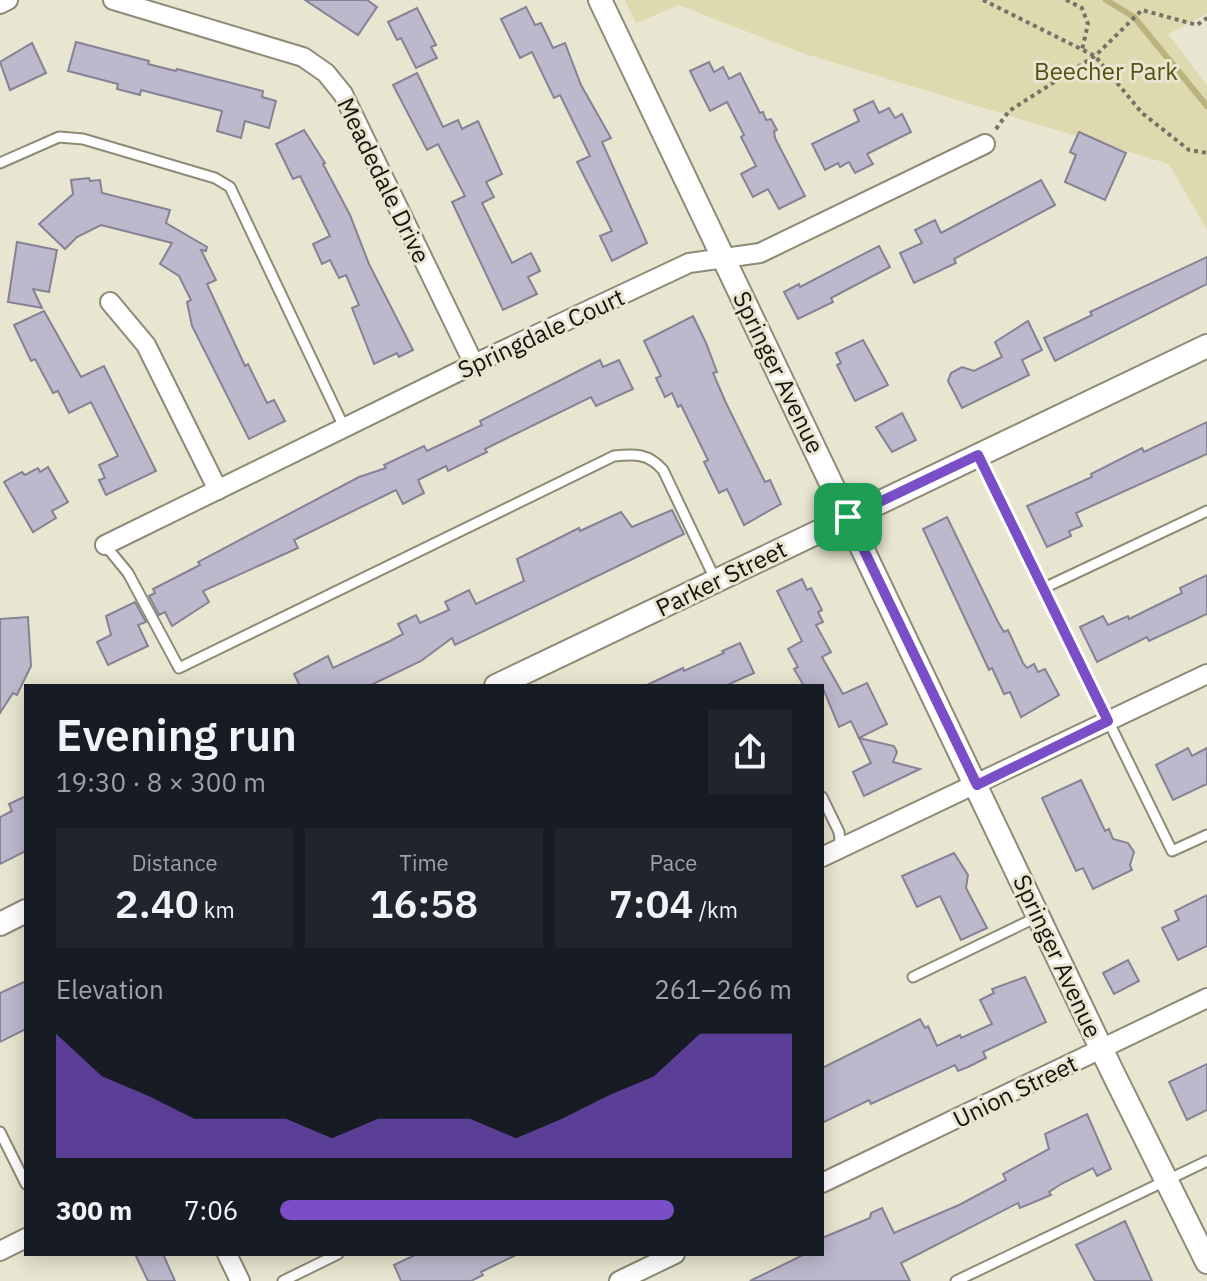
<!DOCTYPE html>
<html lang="en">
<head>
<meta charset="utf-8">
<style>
	:root { --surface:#171b24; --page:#20242c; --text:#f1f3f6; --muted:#9ea1a6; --accent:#794ec7 }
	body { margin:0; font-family:"IBM Plex Sans",sans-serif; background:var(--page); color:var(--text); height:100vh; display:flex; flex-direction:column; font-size:30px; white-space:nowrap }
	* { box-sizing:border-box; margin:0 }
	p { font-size:26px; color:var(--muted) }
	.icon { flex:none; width:44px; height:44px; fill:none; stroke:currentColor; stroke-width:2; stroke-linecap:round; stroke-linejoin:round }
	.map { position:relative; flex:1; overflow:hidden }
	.details { position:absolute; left:24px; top:684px; width:800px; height:572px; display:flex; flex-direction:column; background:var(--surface); border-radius:0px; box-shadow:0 4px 20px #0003 }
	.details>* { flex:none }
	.pin { position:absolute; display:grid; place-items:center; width:68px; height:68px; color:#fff; margin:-34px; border-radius:16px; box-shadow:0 4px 12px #0006 }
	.round { display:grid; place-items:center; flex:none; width:84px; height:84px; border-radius:0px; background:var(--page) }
	.headline { display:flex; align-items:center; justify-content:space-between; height:136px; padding:0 32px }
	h1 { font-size:44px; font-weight:600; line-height:60px }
	.metrics { display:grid; grid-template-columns:repeat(3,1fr); gap:12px; height:136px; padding:8px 32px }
	.metrics div { display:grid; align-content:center; border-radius:0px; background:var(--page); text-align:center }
	.metrics b { font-size:40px; font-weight:600 }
	.metrics small { font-size:22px; font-weight:400 }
	.metrics p { font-size:22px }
	.chart { height:224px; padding:16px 32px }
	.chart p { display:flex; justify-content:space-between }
	.chart svg { width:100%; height:144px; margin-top:8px; fill:var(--accent); opacity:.7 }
	ul { padding:0 32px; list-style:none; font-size:26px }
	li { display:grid; grid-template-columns:128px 96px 1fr; align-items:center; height:60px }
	li i { height:20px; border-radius:10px; background:var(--accent) }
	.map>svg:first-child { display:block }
	.green { fill:#ded9af }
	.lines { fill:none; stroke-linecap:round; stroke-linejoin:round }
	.stream { stroke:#b9b37e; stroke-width:6 }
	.building { fill:#bdb9cd; stroke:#868295; stroke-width:2 }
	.service-casing { stroke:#8d8b77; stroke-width:13 }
	.minor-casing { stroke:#8d8b77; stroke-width:22 }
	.tertiary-casing { stroke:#8d8b77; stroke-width:26 }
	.path { stroke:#747365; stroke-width:4; stroke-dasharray:4 4; stroke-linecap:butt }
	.service { stroke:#fff; stroke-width:9 }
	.minor { stroke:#fff; stroke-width:18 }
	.tertiary { stroke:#fff; stroke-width:22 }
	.route-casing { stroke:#fff; stroke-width:16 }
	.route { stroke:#794ec7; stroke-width:10 }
	.labels { text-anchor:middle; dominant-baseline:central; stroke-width:6; stroke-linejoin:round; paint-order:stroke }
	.park-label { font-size:24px; fill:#595113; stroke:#e8e6d0 }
	.street-label { font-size:24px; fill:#15140d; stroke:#e8e6d0 }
</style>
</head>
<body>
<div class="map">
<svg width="1207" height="1281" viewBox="0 0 1207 1281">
	<rect width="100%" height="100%" fill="#e8e6d0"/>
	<polygon class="green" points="625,0 1207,0 1207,14 1168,34 1207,85 1207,230 1169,164 802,53 679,5 636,23"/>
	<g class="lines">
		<polyline class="stream" points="1106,0 1134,17 1207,106"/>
	</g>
	<g class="building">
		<polygon points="305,0 367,0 377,7 358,35"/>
		<polygon points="526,7 535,25 541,23 553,48 565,43 581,85 611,138 602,142 647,243 612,261 600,236 612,231 577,162 590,156 560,95 554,98 532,52 520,58 501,19"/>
		<polygon points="417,8 436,45 431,47 437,58 416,68 401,38 397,40 388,22"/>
		<polygon points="76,42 149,61 148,64 176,71 177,69 263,91 262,97 276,101 269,128 245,121 241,138 217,131 222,111 141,90 140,95 117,89 118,84 68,71"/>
		<polygon points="32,43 46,73 10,90 0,62"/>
		<polygon points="709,62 714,72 723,67 729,79 740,73 760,113 763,112 766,120 771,119 777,130 774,131 775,138 805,196 779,209 768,189 753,197 741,174 756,166 741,137 744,135 727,102 710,111 690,71"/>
		<polygon points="417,73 443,127 458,120 462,129 478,121 502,174 486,182 494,197 482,203 512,263 531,253 540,271 528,277 537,294 503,310 452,202 465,196 438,144 427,150 393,85"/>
		<polygon points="873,101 879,113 889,108 895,118 902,114 911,132 867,154 873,164 855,173 849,162 840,167 838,163 825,170 812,144 859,121 854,110"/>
		<polygon points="304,130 325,163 323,164 350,215 369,264 413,350 399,357 397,353 374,364 352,308 359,305 346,275 339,278 330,260 322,264 313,244 330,236 300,176 293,179 276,144"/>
		<polygon points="1079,132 1126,153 1105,200 1065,182 1076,155 1070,152"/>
		<polygon points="89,178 90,181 100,180 102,193 170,210 166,223 207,247 206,251 201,250 216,280 207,284 245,366 248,364 267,403 274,400 285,421 249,439 192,326 187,302 191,300 179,276 160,264 172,243 101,225 77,237 65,249 39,224 73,194 71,180"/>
		<polygon points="1041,180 1055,205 954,259 956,263 914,283 900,253 922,243 915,230 935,220 941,233"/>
		<polygon points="17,242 57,250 49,292 33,289 42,308 8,302"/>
		<polygon points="879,246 890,267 831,298 833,302 798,319 784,292 799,284 800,287"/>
		<polygon points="1207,257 1207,284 1055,361 1044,338 1092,315 1090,312"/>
		<polygon points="44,311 81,377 104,366 156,471 106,495 99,480 105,478 99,465 118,456 91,402 69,413 58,391 53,393 35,359 31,361 14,325"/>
		<polygon points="693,316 706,343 717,372 713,373 726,403 765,482 770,480 781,504 744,525 727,489 719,493 704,462 708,460 681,405 678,407 672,393 665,397 656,378 661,376 644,341"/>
		<polygon points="1028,321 1042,350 1022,360 1029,375 962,408 948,381 951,373 962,367 974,371 1002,357 995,342"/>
		<polygon points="863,340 888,385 855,401 837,365 841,363 836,353"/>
		<polygon points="600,360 603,367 619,360 633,389 596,406 591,397 485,449 487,452 448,471 446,466 418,480 424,493 403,504 396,490 294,540 298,548 203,591 209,602 172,626 165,612 159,615 149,596 155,593 153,589 200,565 198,562 359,477 386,468 384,465 424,446 427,451 482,425 480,421"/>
		<polygon points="902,413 916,440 892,452 876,427"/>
		<polygon points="1207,422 1207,454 1076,513 1082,526 1069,531 1071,536 1047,547 1027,506 1092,477 1091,474 1142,448 1144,452"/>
		<polygon points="48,467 68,502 52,511 56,518 33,532 4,482 22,472 25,475 38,468 40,472"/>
		<polygon points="672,510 684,534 455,645 452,638 421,661 369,686 300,686 294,674 328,656 333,668 390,641 403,634 398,624 416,615 420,623 449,610 445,602 469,590 476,604 524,581 517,559 579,528 580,531 621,512 632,527"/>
		<polygon points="947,517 998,622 1004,632 1008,630 1023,663 1027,668 1034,664 1038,672 1045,669 1059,695 1021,717 1010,692 1004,694 992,668 989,670 923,529"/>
		<polygon points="1207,575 1207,614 1149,641 1147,637 1097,662 1080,627 1103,616 1108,625 1128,616 1129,619 1182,593 1180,588"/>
		<polygon points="802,579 807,590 811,588 822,610 818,612 823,622 816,625 831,652 822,657 843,694 867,683 887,724 859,738 851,721 839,727 822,686 804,686 794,669 798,667 788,649 802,641 777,591"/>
		<polygon points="135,602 146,622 138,625 148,646 108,665 97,642 111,635 106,616"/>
		<polygon points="28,617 31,666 17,695 13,693 0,713 0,619"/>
		<polygon points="740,643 754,673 725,686 645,686 683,668 684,671 724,653 722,651"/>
		<polygon points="859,738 894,746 897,752 893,762 920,769 864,796 853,772 871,763"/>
		<polygon points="1188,748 1192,756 1207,748 1207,784 1173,800 1156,765"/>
		<polygon points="1081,780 1105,831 1109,829 1113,839 1128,843 1134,852 1130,865 1132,870 1093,889 1083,868 1076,871 1042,798"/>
		<polygon points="26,796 26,851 0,864 0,817 12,811 9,804"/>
		<polygon points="954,853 968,875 966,888 987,928 961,940 940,896 917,907 902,876"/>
		<polygon points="1207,895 1207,946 1178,960 1162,928 1179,920 1175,911"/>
		<polygon points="1128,960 1139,981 1114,994 1103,973"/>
		<polygon points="1025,977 1046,1022 983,1052 986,1058 968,1067 958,1071 955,1065 871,1104 869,1100 822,1123 822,1068 920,1019 925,1028 928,1026 937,1046 960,1035 961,1038 992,1024 980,1000 994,993 992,989"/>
		<polygon points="26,981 26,1029 0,1042 0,993"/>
		<polygon points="1207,1064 1207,1110 1187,1120 1169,1082"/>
		<polygon points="1087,1114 1111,1169 1097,1176 1093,1168 1061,1184 1049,1192 1051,1195 1020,1208 1018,1203 901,1263 910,1281 750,1281 805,1254 822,1254 822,1238 870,1218 871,1213 882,1208 894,1233 959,1205 1006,1180 1003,1174 1049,1149 1045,1134"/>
		<polygon points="1125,1221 1152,1281 1095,1281 1076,1245"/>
		<polygon points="135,1254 163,1254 175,1281 148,1281"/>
		<polygon points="417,1254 518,1254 481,1272 483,1275 471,1281 401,1281 394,1265"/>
	</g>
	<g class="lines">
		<defs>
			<g id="service">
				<polyline points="0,163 59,137 83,139 215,178 230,187 344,427"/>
				<polyline points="978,455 1172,851 1207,835"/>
				<path d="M105 545 128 573 179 668 614 456C635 454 648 453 663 470L715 579"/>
				<polyline points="1044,588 1207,511"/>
				<polyline points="822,797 839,832 841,848"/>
				<polyline points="913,977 1039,916"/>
				<polyline points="0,1132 26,1184"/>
				<polyline points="283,1281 338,1254"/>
				<polyline points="956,1281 1207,1161"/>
			</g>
			<g id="minor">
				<polyline points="113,0 303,57 326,73 343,94 474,364"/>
				<polyline points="0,4 8,0"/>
				<polyline points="110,302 146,345 218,490"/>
				<polyline points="105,545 474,364 689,263 760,253 985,144"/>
				<polyline points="822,857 1207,674"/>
				<polyline points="822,1183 1207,998"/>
				<polyline points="0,1251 26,1238"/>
				<polyline points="227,1254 240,1281"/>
				<polyline points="619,1281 675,1254"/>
			</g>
			<g id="tertiary">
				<polyline points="600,0 1112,1071 1207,1262"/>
				<polyline points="496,686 1207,346"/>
				<polyline points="0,924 26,911"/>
			</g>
		</defs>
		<use href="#service" class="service-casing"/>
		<use href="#minor" class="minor-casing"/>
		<use href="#tertiary" class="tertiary-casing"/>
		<g class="path">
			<polyline points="983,0 1095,56 1142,113 1189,150 1207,153"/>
			<polyline points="1066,0 1082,8 1088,24 1082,50"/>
			<polyline points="996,129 1009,111 1095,56 1142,10 1197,25 1207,18"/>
		</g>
		<use href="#service" class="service"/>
		<use href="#minor" class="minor"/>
		<use href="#tertiary" class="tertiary"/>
	</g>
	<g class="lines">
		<defs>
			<polygon id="route" points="978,455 1108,721 977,785 848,517"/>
		</defs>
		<use href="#route" class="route-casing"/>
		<use href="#route" class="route"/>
	</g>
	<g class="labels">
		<g class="park-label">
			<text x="1106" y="71">Beecher Park</text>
		</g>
		<g class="street-label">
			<text transform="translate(384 180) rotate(64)">Meadedale Drive</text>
			<text transform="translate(541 333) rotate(-25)">Springdale Court</text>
			<text transform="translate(779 372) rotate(64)">Springer Avenue</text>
			<text transform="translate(721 578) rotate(-26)">Parker Street</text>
			<text transform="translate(1058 956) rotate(65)">Springer Avenue</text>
			<text transform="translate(1015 1091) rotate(-26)">Union Street</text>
		</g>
	</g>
</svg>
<div class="pin" style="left:848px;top:517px;background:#1e9e55"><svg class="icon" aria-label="arrive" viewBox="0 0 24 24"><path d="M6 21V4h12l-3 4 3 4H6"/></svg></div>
<section class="details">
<div class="headline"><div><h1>Evening run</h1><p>19:30 · 8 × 300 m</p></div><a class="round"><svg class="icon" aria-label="share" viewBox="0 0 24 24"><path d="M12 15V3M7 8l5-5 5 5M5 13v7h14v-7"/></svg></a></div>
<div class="metrics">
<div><p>Distance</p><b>2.40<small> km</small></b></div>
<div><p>Time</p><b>16:58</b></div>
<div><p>Pace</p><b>7:04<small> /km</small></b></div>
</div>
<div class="chart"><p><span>Elevation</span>261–266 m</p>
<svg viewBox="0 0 160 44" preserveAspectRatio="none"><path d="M0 44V6L10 19L20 25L30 32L40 32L50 32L60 38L70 32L80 32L90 32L100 38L110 32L120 25L130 19L140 6L150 6L160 6V44z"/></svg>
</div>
<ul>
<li><b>300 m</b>7:06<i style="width:77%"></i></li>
</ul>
</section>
</div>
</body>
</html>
